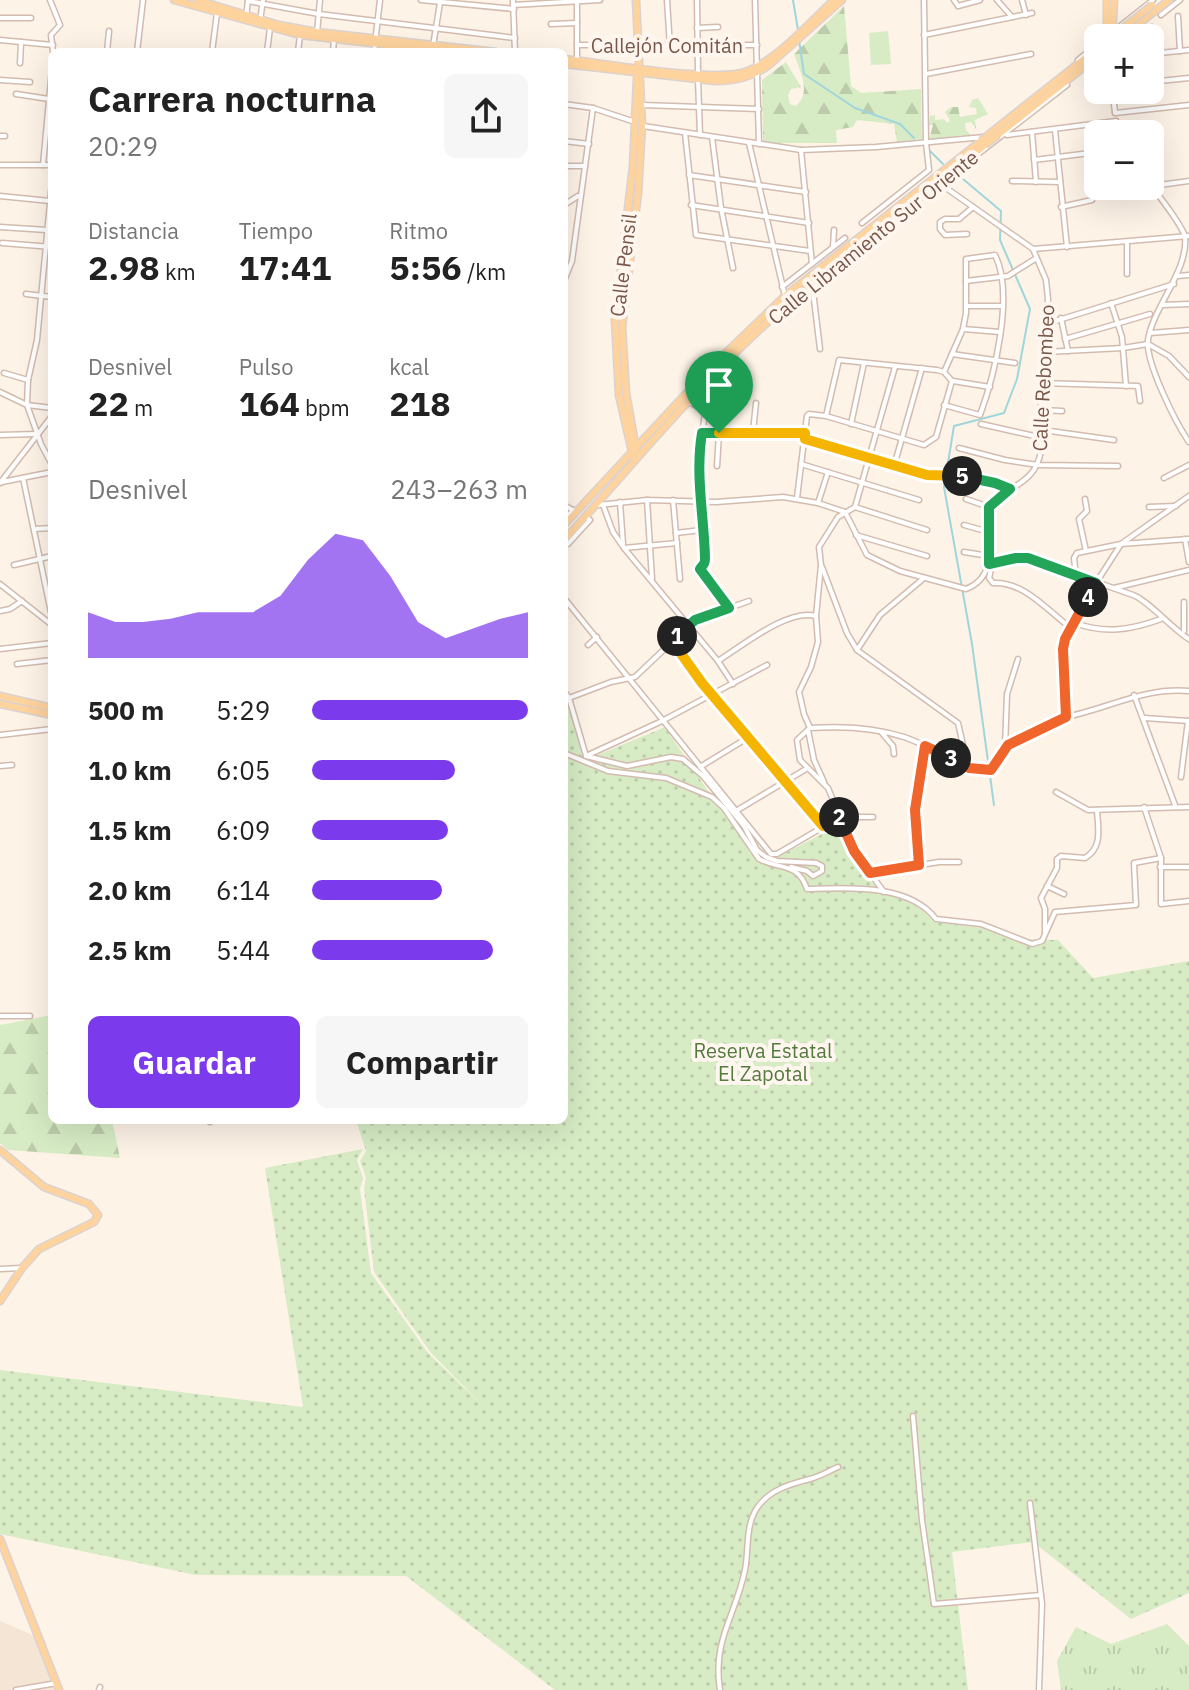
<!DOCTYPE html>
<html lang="es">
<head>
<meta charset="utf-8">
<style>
	:root { --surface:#fff; --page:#f6f6f6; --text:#222; --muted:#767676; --accent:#7c3aed }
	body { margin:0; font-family:"IBM Plex Sans",sans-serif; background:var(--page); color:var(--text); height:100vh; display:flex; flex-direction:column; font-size:30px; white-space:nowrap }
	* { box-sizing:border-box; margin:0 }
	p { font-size:26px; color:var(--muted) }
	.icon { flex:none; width:44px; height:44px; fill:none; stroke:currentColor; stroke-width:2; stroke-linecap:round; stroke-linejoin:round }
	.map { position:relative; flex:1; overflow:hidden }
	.side { position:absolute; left:48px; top:48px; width:520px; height:1076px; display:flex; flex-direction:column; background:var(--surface); border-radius:12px; box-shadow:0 8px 32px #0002 }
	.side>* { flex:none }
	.tools { position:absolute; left:1084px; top:24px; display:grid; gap:16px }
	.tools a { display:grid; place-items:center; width:80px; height:80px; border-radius:12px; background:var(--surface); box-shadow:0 8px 32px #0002; font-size:40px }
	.pin { position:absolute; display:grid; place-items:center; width:68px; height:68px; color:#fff; margin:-82px -34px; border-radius:50% 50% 50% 0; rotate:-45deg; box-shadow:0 0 8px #0007 }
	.pin .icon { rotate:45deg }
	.km { position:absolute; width:40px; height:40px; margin:-20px; border-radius:50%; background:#222; color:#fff; font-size:22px; line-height:40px; text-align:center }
	.round { display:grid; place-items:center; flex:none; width:84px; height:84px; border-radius:12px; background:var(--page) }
	.headline { display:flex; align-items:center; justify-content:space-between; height:136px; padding:0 40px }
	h1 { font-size:36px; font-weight:700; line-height:60px }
	.stats { display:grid; grid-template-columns:repeat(3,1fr); gap:12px; height:136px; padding:8px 40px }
	.stats div { display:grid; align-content:center }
	.stats b { font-size:34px; font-weight:700 }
	.stats small { font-size:22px; font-weight:400 }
	.stats p { font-size:22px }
	.chart { height:224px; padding:16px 40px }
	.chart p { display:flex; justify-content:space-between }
	.chart svg { width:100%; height:144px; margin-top:8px; fill:var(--accent); opacity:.7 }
	.button { display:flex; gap:16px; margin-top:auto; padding:16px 40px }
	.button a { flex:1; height:92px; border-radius:12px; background:var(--accent); color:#fff; font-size:32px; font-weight:700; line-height:92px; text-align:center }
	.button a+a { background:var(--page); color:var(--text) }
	ul { padding:0 40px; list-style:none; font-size:26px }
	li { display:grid; grid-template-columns:128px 96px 1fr; align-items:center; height:60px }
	li i { height:20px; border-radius:10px; background:var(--accent) }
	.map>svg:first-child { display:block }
	.residential { fill:#f5e5d5 }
	.grass { fill:url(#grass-tufts) }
	.forest { fill:url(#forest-firs) }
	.park { fill:url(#park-dots) }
	.pitch { fill:#d7ecc5 }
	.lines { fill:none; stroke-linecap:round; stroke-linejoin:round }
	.stream { stroke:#a0d6db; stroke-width:2 }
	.minor-casing { stroke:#d3bcaf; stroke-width:7 }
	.major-casing { stroke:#dcd3d0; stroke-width:9 }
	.minor { stroke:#fff; stroke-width:4 }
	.major { stroke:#fed39e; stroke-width:6 }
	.major-bridge-casing { stroke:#dcd3d0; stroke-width:9; stroke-linecap:butt }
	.major-bridge { stroke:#fed39e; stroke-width:6 }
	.split-1-casing { stroke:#fff; stroke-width:16 }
	.split-2-casing { stroke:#fff; stroke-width:16 }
	.split-3-casing { stroke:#fff; stroke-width:16 }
	.split-4-casing { stroke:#fff; stroke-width:16 }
	.split-5-casing { stroke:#fff; stroke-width:16 }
	.split-6-casing { stroke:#fff; stroke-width:16 }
	.split-1 { stroke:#22a559; stroke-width:10 }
	.split-2 { stroke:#f5b400; stroke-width:10 }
	.split-3 { stroke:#f0652b; stroke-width:10 }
	.split-4 { stroke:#f0652b; stroke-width:10 }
	.split-5 { stroke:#22a559; stroke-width:10 }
	.split-6 { stroke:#f5b400; stroke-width:10 }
	.labels { text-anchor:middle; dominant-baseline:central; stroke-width:8; stroke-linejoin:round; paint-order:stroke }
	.street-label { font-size:20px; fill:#79574a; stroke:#fff7ef }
	.park-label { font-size:20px; fill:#547a3e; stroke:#fff7ef }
</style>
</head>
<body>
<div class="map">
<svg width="1189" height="1690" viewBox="0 0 1189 1690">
	<defs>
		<pattern id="grass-tufts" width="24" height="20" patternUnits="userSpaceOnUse" patternTransform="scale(2)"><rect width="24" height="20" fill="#d7ecc5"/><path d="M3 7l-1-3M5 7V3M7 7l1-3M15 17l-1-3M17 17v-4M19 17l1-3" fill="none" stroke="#bcccab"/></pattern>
		<pattern id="forest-firs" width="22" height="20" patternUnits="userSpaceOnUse" patternTransform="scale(2)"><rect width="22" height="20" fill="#d7ecc5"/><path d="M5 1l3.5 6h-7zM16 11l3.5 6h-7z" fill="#bcccab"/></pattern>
		<pattern id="park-dots" width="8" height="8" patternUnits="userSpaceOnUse" patternTransform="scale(2)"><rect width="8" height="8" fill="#d7ecc5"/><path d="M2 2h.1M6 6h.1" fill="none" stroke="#bcccab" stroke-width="1.8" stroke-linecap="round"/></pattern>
	</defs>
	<rect width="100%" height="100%" fill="#fdf3e7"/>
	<polygon class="residential" points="0,1621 46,1641 54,1690 0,1690"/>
	<polygon class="grass" points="1167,1624 1189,1646 1189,1690 1061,1690 1057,1661 1076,1627 1111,1644"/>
	<g class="forest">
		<path d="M844 6 851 86 861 93 921 89 922 139 897 142 894 124 857 120 853 127 836 130 837 143H763L762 80 786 62 801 87 791 89 788 95 790 104 796 106C812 92 800 72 794 54Z"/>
		<polygon points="978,98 988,114 975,120 976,129 971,122 965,123 966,130 976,141 972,143 962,135 929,140 933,125 929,125 930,116 935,115 935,120 943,119 948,123 950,120 945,112 951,107 958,107 960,117 977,114 976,108 969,107 972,100"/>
		<polygon points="52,1015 52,1120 112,1120 120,1158 8,1150 0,1143 0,1025"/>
	</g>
	<path class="park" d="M564 678 583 761 665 727 716 803 736 825 750 853 766 863 843 823C852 845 861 882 886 893 910 904 914 900 934 922L992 929 1018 939 1058 940 1093 978 1189 961V1593L1131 1619 1033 1542 952 1552 968 1690H555L406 1576 196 1575 0 1534V1370L303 1407 265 1168 363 1149 357 1160 363 1178 360 1189 371 1273 428 1353 484 1407 431 1353 374 1272 364 1189 366 1178 360 1161 366 1151 356 1120H564Z"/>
	<polygon class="pitch" points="888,31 891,64 871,65 869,33"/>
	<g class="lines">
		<g class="stream">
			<polyline points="793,0 798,30"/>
			<polyline points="799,40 804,74 855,108 900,124 914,138"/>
			<polyline points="930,151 943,164"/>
			<polyline points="957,174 1001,211 1000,240 1030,309 1017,379 1004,413 954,426 944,487 972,644 994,805"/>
		</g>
		<defs>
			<g id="minor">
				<polyline points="50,0 60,25 51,35 53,52"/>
				<polyline points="421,0 514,9"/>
				<polyline points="513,0 515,52"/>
				<polyline points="667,0 670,47"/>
				<polyline points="697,0 698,73"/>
				<polyline points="755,0 759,144"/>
				<polyline points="954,0 958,6 980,0"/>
				<polyline points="997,0 1012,17"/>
				<polyline points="1022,0 1026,15"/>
				<polyline points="248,1 319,14 515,38"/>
				<polyline points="513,5 600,0"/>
				<polyline points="1161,15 1180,0"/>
				<polyline points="1178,16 1180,51"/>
				<polyline points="0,18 31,18"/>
				<polyline points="246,18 248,0"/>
				<polyline points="260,21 263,0"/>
				<polyline points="551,24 577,23"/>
				<polyline points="697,28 718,27"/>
				<polyline points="1114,31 1153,0"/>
				<polyline points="317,33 320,0"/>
				<polyline points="924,35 1032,13"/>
				<polyline points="0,40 53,45"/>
				<polyline points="577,45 757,45"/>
				<polyline points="433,46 440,3"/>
				<polyline points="107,52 109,31"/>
				<polyline points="137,52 143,0"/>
				<polyline points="212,52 217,13"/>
				<polyline points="267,52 270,28"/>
				<polyline points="298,52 300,35"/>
				<polyline points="333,52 334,39"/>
				<polyline points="374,52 380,0"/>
				<polyline points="1150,54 1189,50"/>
				<polyline points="1152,54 1152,27"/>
				<polyline points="577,60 577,0"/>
				<polyline points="1078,60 1098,44"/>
				<polyline points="20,63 21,42"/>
				<polyline points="926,74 1031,54"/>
				<polyline points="698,79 700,135"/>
				<polyline points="0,80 30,82"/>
				<polyline points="1150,82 1189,78"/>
				<polyline points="1112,90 1115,112"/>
				<polyline points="16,94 49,99"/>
				<polyline points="564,104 593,108 635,122"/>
				<polyline points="642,105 759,109"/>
				<polyline points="1115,113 1189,105"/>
				<polyline points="1116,121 1120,134"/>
				<polyline points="643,126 801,150 876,147 984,137"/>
				<polyline points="1055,130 1067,247"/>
				<polyline points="1032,132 1036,182"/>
				<polyline points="685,133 696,235 810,251"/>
				<polyline points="1007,135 1116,121"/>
				<polyline points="0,136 5,136"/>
				<polyline points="712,137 721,208 733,268"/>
				<polyline points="564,141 589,144"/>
				<polyline points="749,143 785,296"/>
				<polyline points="801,150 812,264"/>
				<polyline points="973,158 1067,85"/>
				<polyline points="1034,160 1090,153"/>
				<polyline points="0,165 52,165"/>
				<polyline points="43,165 52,69"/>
				<polyline points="564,166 585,166"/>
				<polyline points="689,175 806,192"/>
				<polyline points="1012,181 1060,182"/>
				<polyline points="52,182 37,340 28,380 27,405 41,444 52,465"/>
				<path d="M1150 184C1160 198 1179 220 1185 236 1189 270 1153 307 1148 340 1145 362 1176 423 1189 442"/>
				<polyline points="1152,186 1189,181"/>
				<polyline points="0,196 50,201"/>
				<polyline points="564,205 578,196"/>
				<polyline points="691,205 809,223"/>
				<polyline points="1061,207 1092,200"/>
				<polyline points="862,223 929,170 926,143 924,0"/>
				<polyline points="0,227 47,230"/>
				<polyline points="967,234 945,235 940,229 940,222 945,219 959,219 973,207"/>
				<polyline points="1127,242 1127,274"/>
				<polyline points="2,243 52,247"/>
				<polyline points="833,247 834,230"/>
				<polyline points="1033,249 1189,236"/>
				<polyline points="1178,276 1189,275"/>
				<polyline points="564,281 572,261 593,108"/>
				<polyline points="966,281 1008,276 1035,259"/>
				<polyline points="812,283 820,349"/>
				<polyline points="782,287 845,238"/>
				<polyline points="26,294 52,297"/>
				<polyline points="1111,303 1122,337 1126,386"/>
				<polyline points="1163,305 1189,304"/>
				<polyline points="968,306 1001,306"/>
				<polyline points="1061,318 1068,351"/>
				<polyline points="1046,324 1174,284"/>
				<polyline points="963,329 1000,332"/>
				<polyline points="1150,333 1189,330"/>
				<polyline points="1065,339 1150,314"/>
				<polyline points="1045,352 1123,348 1148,344 1169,356 1189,377"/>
				<polyline points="952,354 1015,363"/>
				<path d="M944 372 963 329 966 313V259L995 255C1015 294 994 377 980 415L944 405"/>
				<polyline points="4,373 28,380"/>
				<polyline points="953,381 990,387"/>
				<polyline points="1042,383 1138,386 1140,401"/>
				<polyline points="0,392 27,405 52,408"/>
				<polyline points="689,402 703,409 705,413 699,457 705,560 700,569 729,608"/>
				<polyline points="1041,410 1062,411"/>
				<polyline points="851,424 864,363"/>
				<polyline points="981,424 1043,438"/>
				<polyline points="1043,430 1114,440"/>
				<polyline points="753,432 756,403"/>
				<polyline points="702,433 804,433"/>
				<polyline points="0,435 37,434"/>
				<polyline points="805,439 927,475 975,478 1010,489"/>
				<polyline points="959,448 1005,460 1038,465 1118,466"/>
				<polyline points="801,464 919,500"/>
				<polyline points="717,466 719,433"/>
				<polyline points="894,466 922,368"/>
				<polyline points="23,478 52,617"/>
				<polyline points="1164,478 1189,465"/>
				<polyline points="2,482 52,472"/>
				<polyline points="0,483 52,416"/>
				<polyline points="797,498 807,416 809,414 826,416 924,445 936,437 952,381 944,372 937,370 839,360 826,416"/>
				<polyline points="966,499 989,507"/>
				<polyline points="1085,499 1087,511 1079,519 1086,551"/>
				<polyline points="647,500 652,579"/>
				<polyline points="673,500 680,579"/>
				<polyline points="620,502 623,544"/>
				<polyline points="818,503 828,472"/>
				<polyline points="564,505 576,512"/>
				<polyline points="598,505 647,500 716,502 783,497 818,503 845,512"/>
				<polyline points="603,505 613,532 624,548 718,661 733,684"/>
				<polyline points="855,507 927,530"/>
				<polyline points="1149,507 1176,506"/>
				<path d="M845 512 867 555 900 571 966 589C1002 575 984 536 989 507 1009 484 1035 485 1041 451 1043 439 1043 430 1040 418L1048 299 1046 280 1033 249 939 183"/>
				<polyline points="564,520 573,510"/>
				<polyline points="964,525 989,532"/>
				<polyline points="34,529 52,528"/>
				<polyline points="676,533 701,530"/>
				<polyline points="856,535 927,556"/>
				<polyline points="1185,539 1189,562"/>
				<polyline points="564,542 568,544 590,520 585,516"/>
				<polyline points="624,548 677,543"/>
				<polyline points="964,552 989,556"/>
				<path d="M989 564 1016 558H1028L1133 595C1149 601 1171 628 1189 639"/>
				<polyline points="14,565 52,556"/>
				<path d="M992 565 989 578 993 583C1024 581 1048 611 1072 629"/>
				<polyline points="822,567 847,633 857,650 958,723 968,767"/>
				<polyline points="1076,576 1074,558 1077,553 1121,544 1189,539"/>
				<polyline points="0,584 52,625"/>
				<polyline points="1114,588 1189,570"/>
				<polyline points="564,598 771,854 777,854 840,817 873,817"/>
				<polyline points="1184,602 1184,631"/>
				<polyline points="0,611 10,609 22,601"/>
				<path d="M1075 623C1105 634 1131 630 1161 619"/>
				<polyline points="672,641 702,683 823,826"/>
				<polyline points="588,645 597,637"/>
				<polyline points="0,649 52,643"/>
				<polyline points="857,650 880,615 924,578"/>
				<path d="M718 661C742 646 788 608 816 616"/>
				<polyline points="17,664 52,660"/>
				<polyline points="564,691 569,698 586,756 627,766 671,757 683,759 703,776 744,826 757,850 766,857 777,861 816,863 822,866 822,871 813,876 807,871 791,867"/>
				<polyline points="1134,695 1175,805"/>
				<polyline points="569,698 611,682 635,677 695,620 749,601"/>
				<path d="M1066 717C1109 708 1145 687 1189 691"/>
				<polyline points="1144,718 1189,721"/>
				<path d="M810 728C840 726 876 728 904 737 934 747 959 769 991 770L1008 745 1066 717 1063 649 1065 639 1096 583 1121 544 1189 496"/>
				<polyline points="810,728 804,714 799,692 811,667 818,642 816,616 821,565 819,547 838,517 855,507 895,367"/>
				<polyline points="810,728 797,740 800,760 828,788 854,851 884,892"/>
				<polyline points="808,730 814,760 824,782"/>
				<polyline points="882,733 893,746 894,754"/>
				<polyline points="0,735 52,729"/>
				<polyline points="1005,748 1007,694 1018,659"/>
				<path d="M564 753 608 771 666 778 712 797 724 808 759 859C780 870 798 862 807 889 847 888 909 883 936 919L981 924 1032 944 1042 941 1055 912 1136 905 1134 863 1161 858"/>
				<polyline points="586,756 662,721 767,665"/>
				<polyline points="0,766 12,765"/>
				<polyline points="700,767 749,737"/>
				<polyline points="1181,777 1188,721"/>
				<polyline points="1056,792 1088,810 1189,807"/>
				<polyline points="1144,807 1161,858 1161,904 1189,901"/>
				<polyline points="736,811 806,769"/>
				<polyline points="919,865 915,810 925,746"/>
				<polyline points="1160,867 1189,867"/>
				<polyline points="870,873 939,862 959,862"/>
				<polyline points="1047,886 1064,894"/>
				<path d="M1045 932V909L1041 898 1057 868V859L1061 856 1085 858C1103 847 1098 829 1097 810"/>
				<polyline points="0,1016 30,1016"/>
				<polyline points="210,1120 210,1122"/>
				<polyline points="0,1269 21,1268"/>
				<polyline points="913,1416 922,1520 934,1604 1041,1595"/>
				<polyline points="1030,1503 1042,1604 1039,1690"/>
				<polyline points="16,1690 57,1683"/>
				<polyline points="99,1690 100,1687"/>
				<path d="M720 1690C712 1640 736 1615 745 1570 749 1550 745 1526 757 1508 769 1490 790 1484 810 1479 819 1477 829 1471 838 1467"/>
			</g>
			<g id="major">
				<polyline points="174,0 300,35 450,52"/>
				<polyline points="197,0 279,25 317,32 496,52"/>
				<polyline points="636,0 642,125 638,193 622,327 626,393 636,450"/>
				<polyline points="1107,38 1107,0"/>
				<polyline points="1112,38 1114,0"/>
				<polyline points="1121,38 1169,0"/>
				<path d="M564 59C604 63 717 84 748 71 779 58 810 22 834 0"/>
				<path d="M564 64 715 81C736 81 752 77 769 65L842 0"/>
				<polyline points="993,131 1098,48"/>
				<polyline points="998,135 1098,56"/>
				<polyline points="633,456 619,395 615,320 633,166 637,78"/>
				<polyline points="564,525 707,371 785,296 981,141"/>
				<path d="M564 540C628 470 689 395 759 330 831 264 910 207 985 145"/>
				<polyline points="0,696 52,708"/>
				<polyline points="0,704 52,715"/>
				<polyline points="0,1150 44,1187 89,1204 98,1215 94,1222 39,1249 22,1268 0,1301"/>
				<polyline points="0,1539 59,1690"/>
			</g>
		</defs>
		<use href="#minor" class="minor-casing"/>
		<use href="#major" class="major-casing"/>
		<use href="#minor" class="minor"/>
		<use href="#major" class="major"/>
		<defs>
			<g id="major-bridge">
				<polyline points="1110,38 1152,5"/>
				<polyline points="981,141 993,131"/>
				<polyline points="985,145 998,135"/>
			</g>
		</defs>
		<use href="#major-bridge" class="major-bridge-casing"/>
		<use href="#major-bridge" class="major-bridge"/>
	</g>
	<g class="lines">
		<defs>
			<path id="split-1" d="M677 636 695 620 729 608 700 569C704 563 705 565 705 558 704 516 695 475 702 433H719"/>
			<polyline id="split-2" points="677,636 672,641 702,683 823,826 839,817"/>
			<polyline id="split-3" points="839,817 854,851 870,873 919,865 915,810 925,746 951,758"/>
			<polyline id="split-4" points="951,758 969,768 991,770 1008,745 1066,717 1063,649 1065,639 1088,597"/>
			<polyline id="split-5" points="962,476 995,483 1010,489 989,507 989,564 1016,558 1028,558 1096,583 1088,597"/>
			<polyline id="split-6" points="719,433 805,433 805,439 927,475 962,476"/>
		</defs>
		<use href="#split-1" class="split-1-casing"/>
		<use href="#split-2" class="split-2-casing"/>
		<use href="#split-3" class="split-3-casing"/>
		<use href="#split-4" class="split-4-casing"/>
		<use href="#split-5" class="split-5-casing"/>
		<use href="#split-6" class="split-6-casing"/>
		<use href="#split-1" class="split-1"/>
		<use href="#split-2" class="split-2"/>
		<use href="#split-3" class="split-3"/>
		<use href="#split-4" class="split-4"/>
		<use href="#split-5" class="split-5"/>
		<use href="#split-6" class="split-6"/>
	</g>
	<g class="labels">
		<g class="street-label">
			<text x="667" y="45">Callejón Comitán</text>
			<text transform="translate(873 237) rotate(-39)">Calle Libramiento Sur Oriente</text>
			<text transform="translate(623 265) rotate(-83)">Calle Pensil</text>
			<text transform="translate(1043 378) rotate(-87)">Calle Rebombeo</text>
		</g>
		<g class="park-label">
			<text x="763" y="1050">Reserva Estatal<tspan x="763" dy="23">El Zapotal</tspan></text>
		</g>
	</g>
</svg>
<div class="tools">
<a>+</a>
<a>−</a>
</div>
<div class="pin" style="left:719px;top:433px;background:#1e9e55"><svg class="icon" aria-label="arrive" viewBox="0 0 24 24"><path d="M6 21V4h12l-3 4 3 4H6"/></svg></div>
<b class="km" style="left:677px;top:636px">1</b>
<b class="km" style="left:839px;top:817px">2</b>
<b class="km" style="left:951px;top:758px">3</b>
<b class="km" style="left:1088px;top:597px">4</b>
<b class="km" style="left:962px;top:476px">5</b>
<section class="side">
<div class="headline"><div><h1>Carrera nocturna</h1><p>20:29</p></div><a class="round"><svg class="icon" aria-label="share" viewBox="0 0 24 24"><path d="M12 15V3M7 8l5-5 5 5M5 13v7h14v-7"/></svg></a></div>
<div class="stats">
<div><p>Distancia</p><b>2.98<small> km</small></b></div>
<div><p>Tiempo</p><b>17:41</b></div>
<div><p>Ritmo</p><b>5:56<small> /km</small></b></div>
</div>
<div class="stats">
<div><p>Desnivel</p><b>22<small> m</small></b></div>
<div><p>Pulso</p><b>164<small> bpm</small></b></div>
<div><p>kcal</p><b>218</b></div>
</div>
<div class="chart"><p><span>Desnivel</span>243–263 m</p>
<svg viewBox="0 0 160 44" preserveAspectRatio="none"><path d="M0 44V30L10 33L20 33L30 32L40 30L50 30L60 30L70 25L80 14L90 6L100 8L110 19L120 33L130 38L140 35L150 32L160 30V44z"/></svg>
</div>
<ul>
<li><b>500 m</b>5:29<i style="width:100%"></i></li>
<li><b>1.0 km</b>6:05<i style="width:66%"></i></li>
<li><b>1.5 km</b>6:09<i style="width:63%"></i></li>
<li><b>2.0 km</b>6:14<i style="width:60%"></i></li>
<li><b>2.5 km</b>5:44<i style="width:84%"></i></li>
</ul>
<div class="button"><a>Guardar</a><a>Compartir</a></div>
</section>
</div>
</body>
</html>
